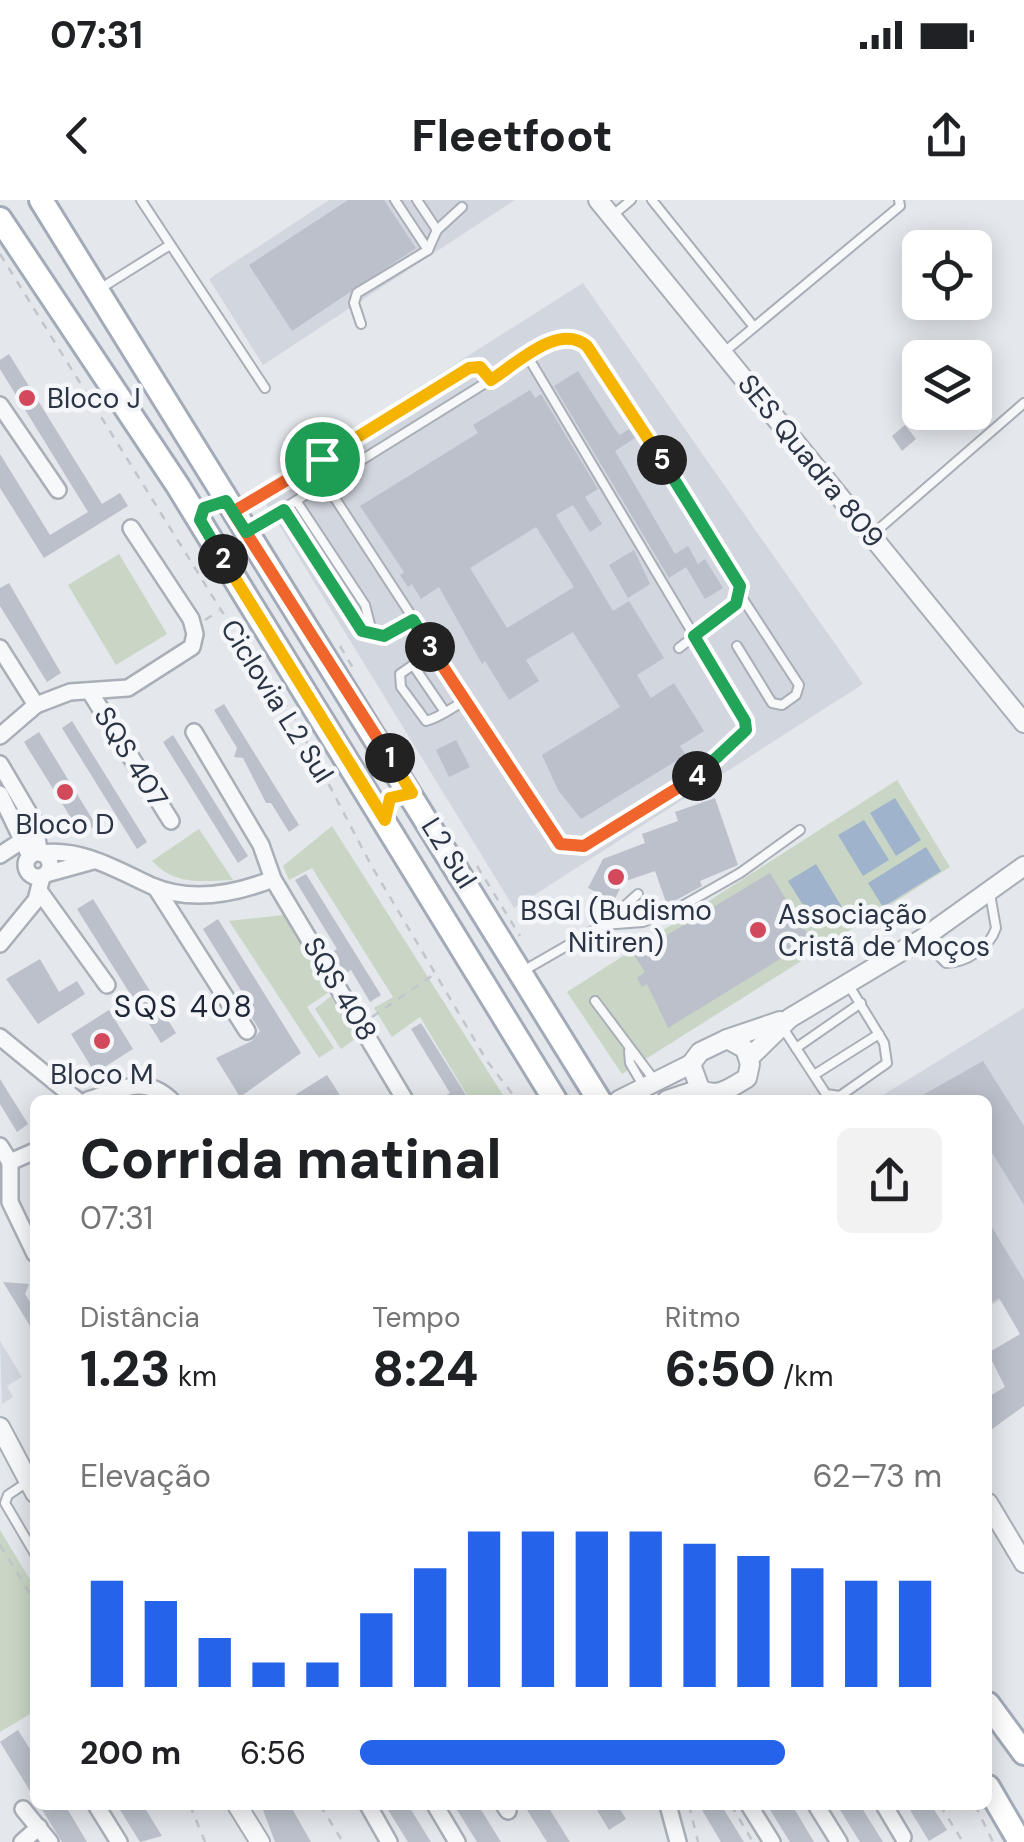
<!DOCTYPE html>
<html lang="pt">
<head>
<meta charset="utf-8">
<style>
	:root { --surface:#fff; --page:#f2f2f2; --text:#202124; --muted:#757577; --accent:#2563eb }
	body { margin:0; font-family:"DM Sans",sans-serif; background:var(--page); color:var(--text); height:100vh; display:flex; flex-direction:column; font-size:38px; white-space:nowrap }
	* { box-sizing:border-box; margin:0 }
	p { font-size:32px; color:var(--muted) }
	.icon { flex:none; width:55px; height:55px; fill:none; stroke:currentColor; stroke-width:2; stroke-linecap:round; stroke-linejoin:round }
	.map { position:relative; flex:1; overflow:hidden }
	.side { position:absolute; left:30px; top:895px; width:962px; height:715px; display:flex; flex-direction:column; background:var(--surface); border-radius:15px; box-shadow:0 5px 25px #0003 }
	.side>* { flex:none }
	.buttons { position:absolute; left:902px; top:30px; display:grid; gap:20px }
	.buttons a { display:grid; place-items:center; width:90px; height:90px; border-radius:15px; background:var(--surface); box-shadow:0 5px 25px #0003; font-size:50px }
	.pin { position:absolute; display:grid; place-items:center; width:85px; height:85px; color:#fff; margin:-42px; border:5px solid #fff; border-radius:50%; box-shadow:0 2px 10px #0007 }
	.km { position:absolute; width:50px; height:50px; margin:-25px; border-radius:50%; background:#222; color:#fff; font-size:28px; line-height:50px; text-align:center }
	.round { display:grid; place-items:center; flex:none; width:105px; height:105px; border-radius:15px; background:var(--page) }
	.overview { display:flex; align-items:center; justify-content:space-between; height:170px; padding:0 50px }
	h1 { font-size:55px; font-weight:800; line-height:75px }
	.stats { display:grid; grid-template-columns:repeat(3,1fr); gap:15px; height:170px; padding:10px 50px }
	.stats div { display:grid; align-content:center }
	.stats b { font-size:50px; font-weight:800 }
	.stats small { font-size:28px; font-weight:400 }
	.stats p { font-size:28px }
	.chart { height:280px; padding:20px 50px }
	.chart p { display:flex; justify-content:space-between }
	.chart svg { width:100%; height:180px; margin-top:10px; stroke:var(--accent); stroke-width:6 }
	ul { padding:0 50px; list-style:none; font-size:32px }
	li { display:grid; grid-template-columns:160px 120px 1fr; align-items:center; height:75px }
	li i { height:25px; border-radius:12px; background:var(--accent) }
	.status { display:flex; justify-content:space-between; align-items:center; height:70px; padding:0 50px; background:var(--surface); direction:ltr }
	.status svg { height:28px; fill:currentColor }
	header { display:flex; justify-content:space-between; align-items:center; height:130px; padding:0 50px; background:var(--surface); font-size:45px; font-weight:800 }
	.map>svg:first-child { display:block }
	.built { fill:#d2d6de }
	.green { fill:#c9d6c5 }
	.water { fill:#9fb4cc }
	.building { fill:#bbc0ca; fill-rule:evenodd }
	.lines { fill:none; stroke-linecap:round; stroke-linejoin:round }
	.service-casing { stroke:#a9aeb7; stroke-width:12 }
	.minor-casing { stroke:#a9aeb7; stroke-width:20 }
	.tertiary-casing { stroke:#a9aeb7; stroke-width:22 }
	.primary-casing { stroke:#a3abb8; stroke-width:28 }
	.path { stroke:#c2c5cb; stroke-width:2.5; stroke-dasharray:8 8; stroke-linecap:butt }
	.service { stroke:#f7f8fa; stroke-width:8 }
	.minor { stroke:#f7f8fa; stroke-width:15 }
	.tertiary { stroke:#f7f8fa; stroke-width:18 }
	.primary { stroke:#fff; stroke-width:22 }
	.split-1-casing { stroke:#fff; stroke-width:20 }
	.split-2-casing { stroke:#fff; stroke-width:20 }
	.split-3-casing { stroke:#fff; stroke-width:20 }
	.split-4-casing { stroke:#fff; stroke-width:20 }
	.split-5-casing { stroke:#fff; stroke-width:20 }
	.split-6-casing { stroke:#fff; stroke-width:20 }
	.split-1 { stroke:#f0652b; stroke-width:12 }
	.split-2 { stroke:#f5b400; stroke-width:12 }
	.split-3 { stroke:#22a559; stroke-width:12 }
	.split-4 { stroke:#f0652b; stroke-width:12 }
	.split-5 { stroke:#22a559; stroke-width:12 }
	.split-6 { stroke:#f5b400; stroke-width:12 }
	.poi-dot { fill:#d1495b; stroke:#f4f6f9; stroke-width:4 }
	.labels { text-anchor:middle; dominant-baseline:central; stroke-width:9; stroke-linejoin:round; paint-order:stroke }
	.poi-label { font-size:28px; fill:#2b3445; stroke:#f4f6f9 }
	.street-label { font-size:28px; fill:#2b3445; stroke:#f4f6f9 }
	.neighbourhood-label { font-size:30px; letter-spacing:2.5px; fill:#1d2536; stroke:#f4f6f9 }
</style>
</head>
<body>
<div class="status"><b>07:31</b><svg viewBox="0 0 49 12"><path d="M0 12V9h3v3zM5 12V6h3v6zM10 12V3h3v9zM15 12V0h3v12zM26 1h20v11H26zM47 4h2v5h-2z"/></svg></div>
<header><svg class="icon" aria-label="back" viewBox="0 0 24 24"><path d="M15 5l-7 7 7 7"/></svg>Fleetfoot<svg class="icon" aria-label="share" viewBox="0 0 24 24"><path d="M12 15V3M7 8l5-5 5 5M5 13v7h14v-7"/></svg></header>
<div class="map">
<svg width="1024" height="1642" viewBox="0 0 1024 1642">
	<rect width="100%" height="100%" fill="#e4e7ec"/>
	<g class="built">
		<polygon points="329,0 515,0 263,165 209,79"/>
		<polygon points="583,83 863,484 514,708 257,289"/>
		<polygon points="1024,808 1024,1086 988,1107 988,900 875,900"/>
		<polygon points="0,1141 22,1177 7,1186 13,1197 2,1204"/>
	</g>
	<g class="green">
		<polygon points="119,354 167,434 116,465 68,385"/>
		<polygon points="897,580 950,667 622,874 567,792"/>
		<polygon points="332,626 506,900 470,900 420,817 392,837 374,808 393,797 312,668 289,680 283,666"/>
		<path d="M199 629 233 680C201 681 176 686 152 661Z"/>
		<polygon points="283,715 332,790 307,807 334,848 319,858 229,721"/>
		<polygon points="335,793 361,835 341,849 315,809"/>
		<polygon points="0,1330 35,1388 35,1511 0,1532"/>
	</g>
	<g class="water">
		<polygon points="895,598 921,640 896,656 870,613"/>
		<polygon points="864,620 889,660 863,676 838,635"/>
		<polygon points="926,647 941,671 883,707 868,683"/>
		<polygon points="816,664 843,709 816,726 788,681"/>
	</g>
	<g class="building">
		<polygon points="348,0 384,0 416,48 292,131 249,65"/>
		<polygon points="9,154 102,304 120,293 128,306 44,358 0,288 0,254 50,335 88,312 0,169 0,160"/>
		<polygon points="578,171 615,229 620,235 629,229 635,238 615,251 675,354 688,346 698,364 705,359 723,388 705,399 686,367 669,378 554,186"/>
		<path d="M530 190 535 198 541 194 598 289 585 297 602 324 590 332 573 305 556 315 613 411 629 401 664 458 637 475 651 498 674 483 704 531 680 546 686 555 581 619 558 590 542 555 620 507 573 432 526 460 539 481 509 500 485 461 482 464 439 387 421 399 412 384 408 387 400 375 404 372 360 306 478 233 473 225ZM536 327 574 387 507 428 470 368Z"/>
		<polygon points="905,225 916,239 902,251 892,236"/>
		<polygon points="634,350 650,384 628,398 609,365"/>
		<polygon points="9,383 61,473 47,482 0,406 0,388"/>
		<polygon points="224,504 299,625 289,632 271,603 266,603 243,558 234,557 237,548 214,510"/>
		<polygon points="72,521 147,642 137,649 62,528"/>
		<polygon points="39,532 96,625 81,634 24,542"/>
		<polygon points="173,535 248,656 238,663 163,542"/>
		<polygon points="456,540 470,567 449,577 436,550"/>
		<polygon points="715,598 738,665 700,681 702,686 667,705 655,671 623,682 614,701 588,688 603,659 645,643 642,634 678,621 675,612"/>
		<polygon points="770,673 811,740 668,828 647,784 642,787 637,778 645,772 634,755"/>
		<polygon points="306,674 381,795 370,802 351,770 345,774 332,752 337,749 295,680"/>
		<polygon points="93,699 176,833 161,843 77,709"/>
		<polygon points="218,719 301,853 240,897 216,858 252,841 260,831 249,813 253,810 203,729"/>
		<polygon points="40,759 59,792 77,781 85,794 38,824 6,779"/>
		<polygon points="109,810 133,849 95,873 71,834"/>
		<polygon points="421,823 469,900 438,900 450,893 411,829"/>
		<polygon points="983,861 1024,926 1024,1005 988,946 988,900 914,900"/>
		<polygon points="327,875 343,900 287,900"/>
		<polygon points="0,879 28,924 17,932 0,904"/>
		<polygon points="988,1021 1024,1080 1024,1206 988,1232 988,1197 1005,1187 988,1153 1020,1134 999,1098 988,1105"/>
		<polygon points="3,1082 29,1084 25,1094 35,1110 35,1134"/>
		<polygon points="18,1530 35,1557 35,1599 0,1542"/>
		<polygon points="39,1605 65,1605 87,1642 62,1642"/>
		<polygon points="117,1605 143,1605 162,1636 140,1642"/>
		<polygon points="272,1605 290,1605 311,1642 275,1642 263,1610"/>
		<polygon points="385,1605 408,1605 431,1642 408,1642"/>
		<polygon points="454,1605 478,1605 501,1642 477,1642"/>
		<polygon points="524,1605 547,1605 570,1642 547,1642"/>
		<polygon points="594,1605 617,1605 626,1619 609,1630"/>
		<polygon points="699,1605 721,1605 744,1642 721,1642"/>
		<polygon points="767,1605 792,1605 814,1642 790,1642"/>
		<polygon points="837,1605 860,1605 883,1642 860,1642"/>
		<polygon points="907,1605 931,1605 947,1630 929,1641"/>
	</g>
	<g class="lines">
		<defs>
			<g id="service">
				<polyline points="141,0 265,188"/>
				<polyline points="395,0 428,50"/>
				<polyline points="417,0 437,30"/>
				<polyline points="652,0 754,127"/>
				<polyline points="612,16 631,0"/>
				<polyline points="98,90 170,45"/>
				<polyline points="361,124 354,103 357,93 428,50 437,30 462,7"/>
				<polyline points="723,153 900,6 899,0"/>
				<path d="M327 286 560 644C593 659 720 561 744 534L745 521 528 157"/>
				<polyline points="297,302 365,405 373,436"/>
				<polyline points="237,309 469,168 480,167 491,180"/>
				<polyline points="284,310 365,433 384,436 413,420"/>
				<polyline points="249,330 553,141 579,139 738,380 736,404 679,448"/>
				<polyline points="873,334 1024,203"/>
				<polyline points="737,446 772,503 782,505 796,495 799,485 739,393"/>
				<path d="M445 512 413 465 400 474 401 487 426 521C439 518 452 508 464 501"/>
				<polyline points="603,725 638,694"/>
				<path d="M922 739 946 763C966 763 990 747 996 728L990 694"/>
				<polyline points="523,771 603,725 643,722 675,710 740,673 800,630"/>
				<polyline points="595,801 655,881"/>
				<polyline points="781,825 826,894 840,896 887,863 884,843 848,784"/>
				<polyline points="796,848 861,803"/>
				<polyline points="629,851 630,863 644,887"/>
				<polyline points="814,875 879,834"/>
				<polyline points="29,1281 8,1295 5,1303 35,1354"/>
			</g>
			<g id="minor">
				<polyline points="0,205 58,290"/>
				<polyline points="0,448 36,505 0,536"/>
				<polyline points="90,492 171,621"/>
				<polyline points="36,505 70,492 128,488 192,447 195,434 191,419 131,328"/>
				<polyline points="194,532 261,645 273,679"/>
				<polyline points="0,564 33,620 40,653"/>
				<polyline points="0,594 30,656"/>
				<circle cx="38" cy="665" r="12"/>
				<path d="M42 653C82 648 117 670 152 686 192 703 235 694 273 679L405 900"/>
				<polyline points="0,655 23,640"/>
				<polyline points="46,674 93,661"/>
				<polyline points="156,688 247,831"/>
				<polyline points="40,692 107,785"/>
				<polyline points="0,744 36,700 42,677"/>
				<polyline points="0,837 77,900"/>
				<path d="M88 900C120 890 144 874 171 900"/>
				<polyline points="0,946 10,962 35,951"/>
				<polyline points="10,962 10,1002 35,1054"/>
				<polyline points="96,1605 119,1642"/>
				<polyline points="368,1605 389,1642"/>
				<polyline points="435,1605 457,1642"/>
				<polyline points="504,1605 508,1611"/>
				<polyline points="668,1605 678,1642"/>
				<polyline points="749,1605 772,1642"/>
				<polyline points="816,1605 839,1642"/>
				<polyline points="884,1605 903,1637"/>
				<polyline points="23,1609 50,1642"/>
				<polyline points="22,1642 39,1627"/>
			</g>
			<g id="tertiary">
				<polyline points="598,0 1024,523"/>
				<path d="M727 839 745 849 750 864 747 878C732 887 717 899 700 889L691 864 700 852Z"/>
				<polyline points="727,839 780,821"/>
				<polyline points="749,858 790,818 922,739 1024,666"/>
				<polyline points="619,900 691,864"/>
				<polyline points="667,900 700,889"/>
				<polyline points="0,1227 35,1293"/>
				<polyline points="988,1303 1024,1363"/>
				<polyline points="237,1605 260,1642"/>
			</g>
			<g id="primary">
				<polyline points="41,0 599,900"/>
				<polyline points="0,19 178,286 555,900"/>
				<polyline points="988,1504 1024,1553"/>
				<polyline points="988,1587 1020,1642"/>
			</g>
		</defs>
		<use href="#service" class="service-casing"/>
		<use href="#minor" class="minor-casing"/>
		<use href="#tertiary" class="tertiary-casing"/>
		<use href="#primary" class="primary-casing"/>
		<g class="path">
			<polyline points="0,54 221,410 292,514 371,665 487,861 517,900"/>
			<polyline points="205,420 219,411"/>
			<polyline points="340,446 356,473"/>
			<polyline points="477,666 520,736"/>
			<polyline points="372,817 436,773"/>
			<polyline points="0,1345 35,1402"/>
			<polyline points="190,1605 205,1642"/>
			<polyline points="320,1605 343,1642"/>
			<polyline points="689,1605 698,1642"/>
			<polyline points="731,1605 753,1642"/>
			<polyline points="940,1605 963,1642"/>
			<polyline points="975,1605 993,1642"/>
		</g>
		<use href="#service" class="service"/>
		<use href="#minor" class="minor"/>
		<use href="#tertiary" class="tertiary"/>
		<use href="#primary" class="primary"/>
	</g>
	<g class="lines">
		<defs>
			<polyline id="split-1" points="322,259 233,312 390,558"/>
			<polyline id="split-2" points="223,359 385,620 390,598 412,593 390,558"/>
			<polyline id="split-3" points="223,359 200,320 204,308 226,301 246,332 284,310 362,431 384,436 413,420 430,447"/>
			<polyline id="split-4" points="430,447 560,644 584,646 697,576"/>
			<polyline id="split-5" points="662,260 740,386 736,404 694,436 745,521 746,530 697,576"/>
			<path id="split-6" d="M322 259 469 168 480 167 491 180C516 164 559 122 587 146L662 260"/>
		</defs>
		<use href="#split-1" class="split-1-casing"/>
		<use href="#split-2" class="split-2-casing"/>
		<use href="#split-3" class="split-3-casing"/>
		<use href="#split-4" class="split-4-casing"/>
		<use href="#split-5" class="split-5-casing"/>
		<use href="#split-6" class="split-6-casing"/>
		<use href="#split-1" class="split-1"/>
		<use href="#split-2" class="split-2"/>
		<use href="#split-3" class="split-3"/>
		<use href="#split-4" class="split-4"/>
		<use href="#split-5" class="split-5"/>
		<use href="#split-6" class="split-6"/>
	</g>
	<g class="poi-dot">
		<circle cx="27" cy="198" r="10"/>
		<circle cx="65" cy="592" r="10"/>
		<circle cx="616" cy="677" r="10"/>
		<circle cx="758" cy="730" r="10"/>
		<circle cx="102" cy="841" r="10"/>
	</g>
	<g class="labels">
		<g class="poi-label">
			<text x="47" y="198" text-anchor="start">Bloco J</text>
			<text x="65" y="624">Bloco D</text>
			<text x="616" y="710">BSGI (Budismo<tspan x="616" dy="32">Nitiren)</tspan></text>
			<text x="778" y="714" text-anchor="start">Associação<tspan x="778" dy="32">Cristã de Moços</tspan></text>
			<text x="102" y="874">Bloco M</text>
		</g>
		<g class="street-label">
			<text transform="translate(811 261) rotate(51)">SES Quadra 809</text>
			<text transform="translate(277 501) rotate(58)">Ciclovia L2 Sul</text>
			<text transform="translate(131 557) rotate(58)">SQS 407</text>
			<text transform="translate(449 653) rotate(58)">L2 Sul</text>
			<text transform="translate(340 789) rotate(59)">SQS 408</text>
		</g>
		<g class="neighbourhood-label">
			<text x="184" y="806">SQS 408</text>
		</g>
	</g>
</svg>
<div class="buttons">
<a><svg class="icon" aria-label="locate" viewBox="0 0 24 24"><circle cx="12" cy="12" r="6"/><path d="M12 2v4M12 18v4M2 12h4M18 12h4"/></svg></a>
<a><svg class="icon" aria-label="layers" viewBox="0 0 24 24"><path d="M12 4l9 5-9 5-9-5zM3 14l9 5 9-5"/></svg></a>
</div>
<div class="pin" style="left:322px;top:259px;background:#1e9e55"><svg class="icon" aria-label="arrive" viewBox="0 0 24 24"><path d="M6 21V4h12l-3 4 3 4H6"/></svg></div>
<b class="km" style="left:390px;top:558px">1</b>
<b class="km" style="left:223px;top:359px">2</b>
<b class="km" style="left:430px;top:447px">3</b>
<b class="km" style="left:697px;top:576px">4</b>
<b class="km" style="left:662px;top:260px">5</b>
<section class="side">
<div class="overview"><div><h1>Corrida matinal</h1><p>07:31</p></div><a class="round"><svg class="icon" aria-label="share" viewBox="0 0 24 24"><path d="M12 15V3M7 8l5-5 5 5M5 13v7h14v-7"/></svg></a></div>
<div class="stats">
<div><p>Distância</p><b>1.23<small> km</small></b></div>
<div><p>Tempo</p><b>8:24</b></div>
<div><p>Ritmo</p><b>6:50<small> /km</small></b></div>
</div>
<div class="chart"><p><span>Elevação</span>62–73 m</p>
<svg viewBox="0 0 160 44" preserveAspectRatio="none"><path d="M5 44V18M15 44V23M25 44V32M35 44V38M45 44V38M55 44V26M65 44V15M75 44V6M85 44V6M95 44V6M105 44V6M115 44V9M125 44V12M135 44V15M145 44V18M155 44V18"/></svg>
</div>
<ul>
<li><b>200 m</b>6:56<i style="width:73%"></i></li>
</ul>
</section>
</div>
</body>
</html>
